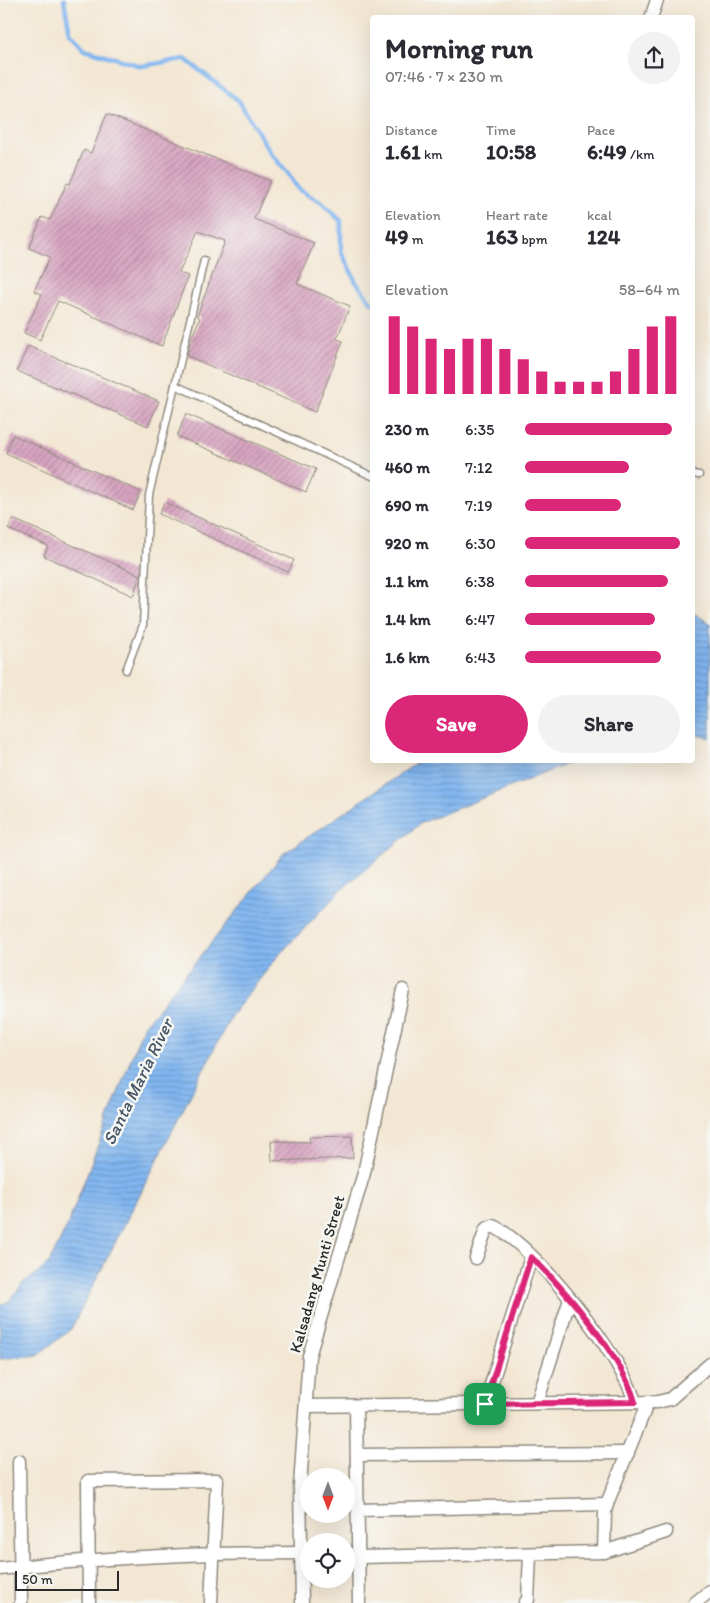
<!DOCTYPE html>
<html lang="en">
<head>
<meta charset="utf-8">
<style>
	:root { --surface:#fff; --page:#f2f2f3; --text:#2b2b33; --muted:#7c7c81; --accent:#db2777 }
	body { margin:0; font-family:Itim,sans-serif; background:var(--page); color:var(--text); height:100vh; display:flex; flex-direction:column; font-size:19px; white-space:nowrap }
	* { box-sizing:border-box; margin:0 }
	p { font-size:16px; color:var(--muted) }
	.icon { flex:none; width:28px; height:28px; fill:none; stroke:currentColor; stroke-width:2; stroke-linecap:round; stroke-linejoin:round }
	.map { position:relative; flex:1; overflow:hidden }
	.drawer { position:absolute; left:370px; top:15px; width:325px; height:748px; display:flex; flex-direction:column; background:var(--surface); border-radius:5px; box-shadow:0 5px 20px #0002 }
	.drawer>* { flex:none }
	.needle { width:32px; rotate:180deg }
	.buttons { position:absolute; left:300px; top:1468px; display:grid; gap:10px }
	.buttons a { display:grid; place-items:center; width:55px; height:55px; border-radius:50%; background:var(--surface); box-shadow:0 5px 20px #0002; font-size:25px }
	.scale { position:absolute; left:15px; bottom:12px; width:104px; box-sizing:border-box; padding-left:5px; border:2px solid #2b2b2b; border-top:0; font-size:14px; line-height:18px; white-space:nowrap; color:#2b2b2b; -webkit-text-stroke:4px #f6f6f2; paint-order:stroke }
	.pin { position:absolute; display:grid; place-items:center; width:42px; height:42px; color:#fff; margin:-21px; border-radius:10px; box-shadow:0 2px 8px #0006 }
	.round { display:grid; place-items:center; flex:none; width:52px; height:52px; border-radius:26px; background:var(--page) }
	.summary { display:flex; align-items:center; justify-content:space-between; height:85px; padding:0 15px }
	h1 { font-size:28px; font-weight:800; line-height:38px }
	.figures { display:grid; grid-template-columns:repeat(3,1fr); gap:8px; height:85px; padding:5px 15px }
	.figures div { display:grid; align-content:center }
	.figures b { font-size:21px; font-weight:800 }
	.figures small { font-size:14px; font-weight:400 }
	.figures p { font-size:14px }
	.chart { height:140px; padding:10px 15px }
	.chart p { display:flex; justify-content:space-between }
	.chart svg { width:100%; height:90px; margin-top:5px; stroke:var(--accent); stroke-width:6 }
	.action { display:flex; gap:10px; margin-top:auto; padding:10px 15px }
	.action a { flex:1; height:58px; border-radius:30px; background:var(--accent); color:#fff; font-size:20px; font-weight:800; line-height:58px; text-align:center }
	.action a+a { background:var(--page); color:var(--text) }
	ul { padding:0 15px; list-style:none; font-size:16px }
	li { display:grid; grid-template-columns:80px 60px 1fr; align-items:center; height:38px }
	li i { height:12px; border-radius:6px; background:var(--accent) }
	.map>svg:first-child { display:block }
	.water { fill:url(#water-rules); stroke:#56708e }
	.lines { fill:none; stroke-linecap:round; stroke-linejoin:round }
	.stream { stroke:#81b6f0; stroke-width:4.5 }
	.building { fill:url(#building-hatch) }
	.lane-casing { stroke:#8f897f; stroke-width:9 }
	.street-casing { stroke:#8f897f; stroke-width:15 }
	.lane { stroke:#fff; stroke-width:6 }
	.street { stroke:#fff; stroke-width:12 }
	.route-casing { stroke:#fff; stroke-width:10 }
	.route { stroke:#db2777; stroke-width:6 }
	.labels { text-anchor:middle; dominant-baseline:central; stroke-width:5; stroke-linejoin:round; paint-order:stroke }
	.street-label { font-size:16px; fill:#2b2b2b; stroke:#f6f6f2 }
	.water-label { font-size:18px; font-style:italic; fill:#455566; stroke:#f6f6f2 }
</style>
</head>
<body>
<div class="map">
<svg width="710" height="1603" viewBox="0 0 710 1603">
	<defs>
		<pattern id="water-rules" width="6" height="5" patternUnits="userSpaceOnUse" patternTransform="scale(1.25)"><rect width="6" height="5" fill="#81b6f0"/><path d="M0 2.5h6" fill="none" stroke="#6a94c3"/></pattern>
		<pattern id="building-hatch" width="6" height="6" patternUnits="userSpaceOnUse" patternTransform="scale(1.25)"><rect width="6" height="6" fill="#d8a5c1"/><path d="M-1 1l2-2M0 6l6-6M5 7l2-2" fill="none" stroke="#af879d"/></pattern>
	</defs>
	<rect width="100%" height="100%" fill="#f6f6f2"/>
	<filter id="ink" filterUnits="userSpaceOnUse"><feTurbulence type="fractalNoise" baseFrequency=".02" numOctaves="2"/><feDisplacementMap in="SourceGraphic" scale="10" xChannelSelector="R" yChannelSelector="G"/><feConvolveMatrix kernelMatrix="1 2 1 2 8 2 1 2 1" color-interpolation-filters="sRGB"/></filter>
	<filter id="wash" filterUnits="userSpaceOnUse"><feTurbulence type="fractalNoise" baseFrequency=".0096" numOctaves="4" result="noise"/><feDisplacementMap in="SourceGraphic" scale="20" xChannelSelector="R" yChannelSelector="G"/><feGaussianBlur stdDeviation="1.12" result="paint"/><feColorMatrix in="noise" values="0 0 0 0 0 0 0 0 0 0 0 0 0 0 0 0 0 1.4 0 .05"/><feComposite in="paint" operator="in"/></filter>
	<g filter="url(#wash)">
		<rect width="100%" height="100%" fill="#f3e7d3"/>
		<g class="water">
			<polygon points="693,613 710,623 710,738 693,734"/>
			<polygon points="421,760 577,760 421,823 343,888 278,956 231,1016 71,1329 38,1355 0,1359 0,1306 10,1300 24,1282 38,1273 50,1261 68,1224 143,1027 283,854"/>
		</g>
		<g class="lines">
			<polyline class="stream" points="64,0 70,33 85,49 141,66 185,59 239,101 272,155 288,173 298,189 322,203 341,221 341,251 356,282 372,303"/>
		</g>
		<g id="blocks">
			<g class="building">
				<polygon points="107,114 270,181 254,219 314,243 297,284 350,306 337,339 343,341 315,412 187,356 191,339 200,318 197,316 225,241 198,231 179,273 188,276 162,346 58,301 40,340 24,333 42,294 34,291 50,257 29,248 42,217 50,220 67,183 70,184 84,150 91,153"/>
				<polygon points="28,346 159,401 148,426 17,371"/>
				<polygon points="186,414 316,469 306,492 177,436"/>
				<polygon points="13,435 141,492 133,510 6,453"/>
				<polygon points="164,502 294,560 288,572 159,514"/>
				<polygon points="13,519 140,575 133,596 44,556 48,546 8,529"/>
				<polygon points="352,1136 353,1158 272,1161 271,1141 310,1142 309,1137"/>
			</g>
		</g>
	</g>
	<g filter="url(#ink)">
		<use href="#blocks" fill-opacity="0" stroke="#8f897f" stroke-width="1"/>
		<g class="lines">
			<defs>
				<g id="lane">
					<polyline points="204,260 175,385 372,476"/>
					<polyline points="692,474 699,475"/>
					<polyline points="126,670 143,625 149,495 175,385"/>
				</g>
				<g id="street">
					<polyline points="651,18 657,0"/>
					<path d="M476 1258 486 1229 493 1226C536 1247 622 1356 635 1402"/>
					<polyline points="537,1403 570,1299"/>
					<polyline points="485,1404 531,1257"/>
					<polyline points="306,1406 658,1402 670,1399 710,1364"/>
					<polyline points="356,1406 359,1603"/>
					<polyline points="357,1455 628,1453"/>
					<polyline points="19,1461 21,1603"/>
					<polyline points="358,1510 607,1504"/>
					<polyline points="604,1552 605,1511 608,1501 648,1402"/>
					<polyline points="359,1557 604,1552 666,1532"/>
					<path d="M0 1569C100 1557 200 1553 301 1553"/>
					<polyline points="89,1603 88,1481 217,1480 211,1603"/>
					<polyline points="302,1603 300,1486 309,1356 364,1173 403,990"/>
					<polyline points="525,1603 528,1600 530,1555"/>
					<polyline points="695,1603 710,1591"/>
				</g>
			</defs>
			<use href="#lane" class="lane-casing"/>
			<use href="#street" class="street-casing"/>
			<use href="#lane" class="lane"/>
			<use href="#street" class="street"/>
		</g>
	</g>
	<g class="lines" filter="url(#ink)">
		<defs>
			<path id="route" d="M531 1257C565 1289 623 1358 635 1402L485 1404Z"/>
		</defs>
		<use href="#route" class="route-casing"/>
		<use href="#route" class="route"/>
	</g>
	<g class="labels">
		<g class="street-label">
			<text transform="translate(317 1274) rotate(-74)">Kalsadang Munti Street</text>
		</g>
		<g class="water-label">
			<text transform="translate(138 1082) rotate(-64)">Santa Maria River</text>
		</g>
	</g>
</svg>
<div class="buttons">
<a><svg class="needle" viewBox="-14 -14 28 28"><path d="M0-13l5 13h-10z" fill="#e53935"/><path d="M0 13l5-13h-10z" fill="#7c7c81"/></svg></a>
<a><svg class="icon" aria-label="locate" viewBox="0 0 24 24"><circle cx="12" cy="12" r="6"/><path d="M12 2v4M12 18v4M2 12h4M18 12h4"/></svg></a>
</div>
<div class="scale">50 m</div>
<div class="pin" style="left:485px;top:1404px;background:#1e9e55"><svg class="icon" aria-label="arrive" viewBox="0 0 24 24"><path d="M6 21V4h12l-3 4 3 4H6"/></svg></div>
<section class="drawer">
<div class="summary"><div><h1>Morning run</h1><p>07:46 · 7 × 230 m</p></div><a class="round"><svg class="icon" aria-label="share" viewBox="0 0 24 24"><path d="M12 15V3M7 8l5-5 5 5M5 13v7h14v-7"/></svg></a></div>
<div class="figures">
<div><p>Distance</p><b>1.61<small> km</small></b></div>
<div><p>Time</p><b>10:58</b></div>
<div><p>Pace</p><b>6:49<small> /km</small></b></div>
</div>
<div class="figures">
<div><p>Elevation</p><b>49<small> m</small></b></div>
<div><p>Heart rate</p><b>163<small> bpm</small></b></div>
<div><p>kcal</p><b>124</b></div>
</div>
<div class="chart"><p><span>Elevation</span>58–64 m</p>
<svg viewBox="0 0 160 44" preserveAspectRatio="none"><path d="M5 44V6M15 44V11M25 44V17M35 44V22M45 44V17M55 44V17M65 44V22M75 44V27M85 44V33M95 44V38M105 44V38M115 44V38M125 44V33M135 44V22M145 44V11M155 44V6"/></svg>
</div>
<ul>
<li><b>230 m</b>6:35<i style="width:95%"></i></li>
<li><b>460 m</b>7:12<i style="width:67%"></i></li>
<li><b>690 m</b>7:19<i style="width:62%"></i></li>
<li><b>920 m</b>6:30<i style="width:100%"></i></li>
<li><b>1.1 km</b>6:38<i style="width:92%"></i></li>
<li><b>1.4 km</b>6:47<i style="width:84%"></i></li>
<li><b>1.6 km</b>6:43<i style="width:88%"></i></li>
</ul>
<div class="action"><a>Save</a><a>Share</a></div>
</section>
</div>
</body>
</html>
